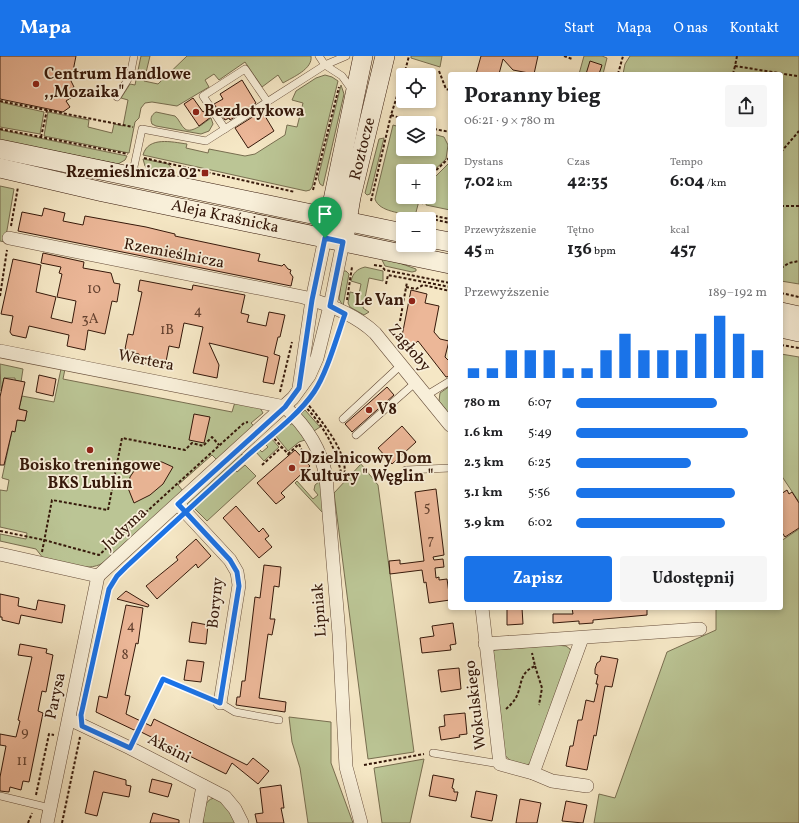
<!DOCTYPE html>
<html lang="pl">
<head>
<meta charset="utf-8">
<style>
	:root { --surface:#fff; --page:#f6f6f6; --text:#202124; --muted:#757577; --accent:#1a73e8 }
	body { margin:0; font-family:Vollkorn,serif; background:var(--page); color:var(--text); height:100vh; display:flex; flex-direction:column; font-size:15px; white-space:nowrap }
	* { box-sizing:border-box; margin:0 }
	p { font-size:13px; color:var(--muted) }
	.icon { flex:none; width:22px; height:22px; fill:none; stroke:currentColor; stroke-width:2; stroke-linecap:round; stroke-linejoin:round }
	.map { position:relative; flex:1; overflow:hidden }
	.details { position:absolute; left:448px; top:16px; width:335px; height:538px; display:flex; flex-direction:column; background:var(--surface); border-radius:4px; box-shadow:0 2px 6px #0003 }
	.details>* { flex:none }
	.fabs { position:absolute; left:396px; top:12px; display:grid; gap:8px }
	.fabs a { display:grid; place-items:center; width:40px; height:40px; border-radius:4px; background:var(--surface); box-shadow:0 2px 6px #0003; font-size:20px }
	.pin { position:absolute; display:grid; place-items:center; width:34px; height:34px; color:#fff; margin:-41px -17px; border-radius:50% 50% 50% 0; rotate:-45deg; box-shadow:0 0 4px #0007 }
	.pin .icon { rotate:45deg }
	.round { display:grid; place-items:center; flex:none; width:42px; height:42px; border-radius:4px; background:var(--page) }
	.head { display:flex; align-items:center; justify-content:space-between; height:68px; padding:0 16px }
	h1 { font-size:22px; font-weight:700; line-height:30px }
	.metrics { display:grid; grid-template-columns:repeat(3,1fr); gap:6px; height:68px; padding:4px 16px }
	.metrics div { display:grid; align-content:center }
	.metrics b { font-size:17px; font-weight:700 }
	.metrics small { font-size:11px; font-weight:400 }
	.metrics p { font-size:11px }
	.chart { height:112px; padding:8px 16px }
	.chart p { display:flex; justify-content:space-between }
	.chart svg { width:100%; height:72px; margin-top:4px; stroke:var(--accent); stroke-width:6 }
	.action { display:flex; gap:8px; margin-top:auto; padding:8px 16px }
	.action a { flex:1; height:46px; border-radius:4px; background:var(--accent); color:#fff; font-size:16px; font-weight:700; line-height:46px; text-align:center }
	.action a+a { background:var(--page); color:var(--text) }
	ul { padding:0 16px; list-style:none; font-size:13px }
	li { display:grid; grid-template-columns:64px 48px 1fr; align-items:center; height:30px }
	li i { height:10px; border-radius:5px; background:var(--accent) }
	header { display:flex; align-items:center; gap:24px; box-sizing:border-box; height:56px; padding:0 20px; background:var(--accent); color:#fff }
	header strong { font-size:19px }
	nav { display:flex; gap:22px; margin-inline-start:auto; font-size:14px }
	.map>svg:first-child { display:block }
	.green { fill:#bbc595; stroke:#786e50 }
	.building { fill:#ecb798; stroke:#35180a }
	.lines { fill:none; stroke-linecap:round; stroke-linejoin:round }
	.lane-casing { stroke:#654c39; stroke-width:8 }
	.street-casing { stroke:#654c39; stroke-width:14 }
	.secondary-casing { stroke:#35180a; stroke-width:20 }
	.path { stroke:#35180a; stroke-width:2; stroke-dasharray:3 2; stroke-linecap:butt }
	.lane { stroke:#f8efd9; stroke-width:7 }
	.street { stroke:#f8efd9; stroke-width:13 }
	.secondary { stroke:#f8efd9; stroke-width:19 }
	.route-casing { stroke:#fff; stroke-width:8 }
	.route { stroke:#1a73e8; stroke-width:5 }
	.poi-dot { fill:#8f2418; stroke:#f8efd9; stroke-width:1.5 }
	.labels { text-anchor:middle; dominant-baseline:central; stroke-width:3.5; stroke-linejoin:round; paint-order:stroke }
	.number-label { font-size:14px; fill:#63402e }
	.poi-label { font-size:16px; font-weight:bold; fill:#35180a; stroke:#f8efd9; text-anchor:start }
	.street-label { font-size:16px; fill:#35180a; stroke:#f8efd9 }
</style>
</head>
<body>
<header>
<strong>Mapa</strong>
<nav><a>Start</a><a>Mapa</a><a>O nas</a><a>Kontakt</a></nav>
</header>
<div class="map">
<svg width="799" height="767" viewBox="0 0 799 767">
	<rect width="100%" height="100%" fill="#f5e7c5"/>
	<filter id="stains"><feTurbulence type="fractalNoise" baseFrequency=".005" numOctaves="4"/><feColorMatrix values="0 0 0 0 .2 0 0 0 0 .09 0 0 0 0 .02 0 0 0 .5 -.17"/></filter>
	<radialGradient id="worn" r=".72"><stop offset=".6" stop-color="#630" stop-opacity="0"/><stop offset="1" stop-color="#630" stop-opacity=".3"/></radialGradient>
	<g class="green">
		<path d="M141 0H150L144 25 158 28 187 0H311C313 13 293 21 283 27L278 19 262 31 245 6 219 24 214 18 205 24 209 31 177 50 152 46 145 47 141 52 139 62 135 66 129 97 44 80 48 56 89 64 88 71 112 77 114 68 123 70 128 44 121 42 130 28 135 29Z"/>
		<polygon points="411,0 442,0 440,11 411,2"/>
		<polygon points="584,0 602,0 607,2 603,18 579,18"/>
		<polygon points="630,0 799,0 799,228 781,225 781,18 623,18 625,8"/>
		<path d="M325 19 332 21 338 25 312 131 310 134 306 135 143 99C148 80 172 86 187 88L186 92 208 97 209 93 245 100 255 98 285 79 287 69 297 71 303 47 292 44 296 35 316 22Z"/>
		<polygon points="341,29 344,38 323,130 320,128 318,122"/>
		<polygon points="0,46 44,56 40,78 0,71"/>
		<path d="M156 56 175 60C179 63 181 70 185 73 192 78 205 66 211 62L213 68 209 75 201 78 156 70 152 68C150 63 151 59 156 56Z"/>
		<path d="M393 69 403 72V93H429V77L444 81 448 89 446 103 429 119V115H403V141H420L415 160C402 157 379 156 375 143Z"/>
		<polygon points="0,74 127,100 125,104 118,108 0,84"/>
		<polygon points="384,82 370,138 367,139 365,137 379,83"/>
		<polygon points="143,103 168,108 176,117 149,115 145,110"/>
		<polygon points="450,106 450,154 426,149 428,141 429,141 432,124"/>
		<polygon points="0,130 14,133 5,186 0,185"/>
		<polygon points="383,201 416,213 416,215 412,216 385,210 382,204"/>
		<path d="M365 211 383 215V225L369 222 363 252 369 256 364 259 350 251 348 247 350 236 359 238 361 228 351 225C353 217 357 213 365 211Z"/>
		<polygon points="343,215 346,215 349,218 343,250 339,243"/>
		<polygon points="781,298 799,301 799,446 781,419"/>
		<polygon points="0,308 23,313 21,326 15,324 15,322 4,322 1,335"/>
		<path d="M61 313H65L63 323 232 356 235 346 259 350 263 357 251 367 254 370 217 404 212 399 178 429 183 435 103 507C86 517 61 506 43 502L36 493 0 485V478L26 483 27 477 0 471V434L7 435 9 424 2 422 12 375H15L17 364 25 365 27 355 19 353 22 340 54 346Z"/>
		<polygon points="450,330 450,359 439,345 440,337"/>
		<polygon points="305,354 320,371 314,375 300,359"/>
		<polygon points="288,366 290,369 294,366 308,383 299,386 288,395 275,379"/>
		<polygon points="270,381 279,391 264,405 255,395 258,392 262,396 268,391 264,387"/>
		<polygon points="240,398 245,400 186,453 186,448"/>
		<polygon points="361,408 378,429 414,696 368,703 334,437"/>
		<polygon points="245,409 256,420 207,465 194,452 235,414 237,416"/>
		<polygon points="297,425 313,443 318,439 314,434 315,429 320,425 322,426 323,457 295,427"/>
		<polygon points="799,473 799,767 594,767 599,738 615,742 667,596 716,574 716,552 781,552 781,485"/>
		<path d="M557 589 566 590 570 593 572 599 533 706C523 713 509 707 504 697L492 597 495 594Z"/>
		<polygon points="289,661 331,666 331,707 353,767 308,767 300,712 292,686"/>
		<polygon points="424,703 410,767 382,767 374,712"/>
		<path d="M214 742 223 744 236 767H203C204 758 203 744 214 742Z"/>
	</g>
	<g class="building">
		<polygon points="0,0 76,0 71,25 74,31 68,35 72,41 66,45 70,51 63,56 0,43"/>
		<polygon points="481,0 538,0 534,18 513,14 503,3 499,18 476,18"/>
		<polygon points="590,5 602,9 599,18 586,18"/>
		<polygon points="242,24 256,47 230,64 229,62 225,64 214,48 223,43 220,38"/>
		<polygon points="193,42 203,56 206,54 211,61 199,70 184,48"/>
		<polygon points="262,55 274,75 248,92 235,72"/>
		<polygon points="44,152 65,157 63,165 83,169 85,160 146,171 175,178 175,180 260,198 258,205 282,210 284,208 288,213 291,214 290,217 293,221 291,230 18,175 22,156 42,160"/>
		<polygon points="43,197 84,206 83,212 111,217 114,227 120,228 117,246 112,245 105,278 88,274 85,294 67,290 69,279 29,270 26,282 12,279 10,276 13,260 1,258 13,203 41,209 36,236 56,241 51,262 72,267 76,245 57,241 62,218 59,217 61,211 41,207"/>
		<polygon points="140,224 192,234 193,229 245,239 241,257 249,259 247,266 266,270 269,256 285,259 280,281 278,281 274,298 280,300 274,328 263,326 268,301 209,287 219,309 217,322 193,317 203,271 184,267 179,292 169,290 165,311 138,306 139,298 129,296 129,294 125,293 128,278 133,279 142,236 138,235"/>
		<polygon points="411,234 427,238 425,247 439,250 434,276 440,283 449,285 445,301 450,306 450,320 446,321 418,285 411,291 402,280"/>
		<polygon points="39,319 56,323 53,340 36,336"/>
		<polygon points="4,322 25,326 19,353 27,355 25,365 17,364 15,376 12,375 4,409 0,409 0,341"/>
		<polygon points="387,331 394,339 352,376 345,368"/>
		<polygon points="194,358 210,361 204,387 189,384"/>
		<polygon points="402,370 416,386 392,408 378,392"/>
		<polygon points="295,394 310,410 281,437 285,441 276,448 257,427"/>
		<polygon points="151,405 162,406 173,411 163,428 150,439 134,447 128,432 130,421 136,412"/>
		<polygon points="436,433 444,499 433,501 434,504 443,503 444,511 435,512 436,522 439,521 439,524 447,523 450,544 429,547 426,526 424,527 422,514 390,518 389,505 400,504 400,508 424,505 415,436"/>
		<polygon points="787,434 789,438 792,436 799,447 799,472 785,481 781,475 781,438"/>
		<polygon points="236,450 259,476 263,472 269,480 265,483 272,491 259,502 223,462"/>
		<polygon points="196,483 211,500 198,512 196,508 157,543 146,530 178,504 176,501"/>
		<polygon points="264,509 281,511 279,531 274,530 270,563 275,563 272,579 268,578 259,642 286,646 285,656 236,649 237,641 240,641 242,625 245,625 255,541 260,542"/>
		<polygon points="126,535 149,549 148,551 117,543"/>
		<polygon points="0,538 19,542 18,550 36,554 38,544 65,549 62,567 21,559 19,568 2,564 2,561 0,561"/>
		<polygon points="126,549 143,552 138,588 136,587 125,639 130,640 126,658 151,670 154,663 247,709 253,702 269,715 258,728 232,707 226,718 135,673 134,674 96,656 99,640 107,642"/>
		<polygon points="507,552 522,552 523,568 507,569"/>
		<polygon points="572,552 647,552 647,559 593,564 593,567 579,568 579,565 553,567 553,558 573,558"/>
		<polygon points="192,566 208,569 206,588 189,586"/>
		<polygon points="453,567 456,588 450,589 451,594 422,597 420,582 434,580 432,570"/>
		<polygon points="20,588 47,593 46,597 53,599 46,636 42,635 38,655 43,657 29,726 23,725 21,734 10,731 9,736 0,735 0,721 6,690 0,689 0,678 16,681 20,665 18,664 32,601 18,599"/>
		<polygon points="601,600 618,603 612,631 605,630 596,680 594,679 587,714 566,710 570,690 573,690 578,664 582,664 586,644 594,646 598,628 596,628 598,619 595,618 595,613 597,607 600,605"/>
		<polygon points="187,604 204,606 201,626 184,624"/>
		<polygon points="459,612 461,633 441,636 438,614"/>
		<polygon points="465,657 467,678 459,679 460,681 441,684 439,671 445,670 444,659"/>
		<polygon points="94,715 126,724 126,729 131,730 129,741 103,736 97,760 85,757"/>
		<polygon points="433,719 454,723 452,732 454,733 454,736 458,736 456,745 429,740"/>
		<polygon points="152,723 172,728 168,741 149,736"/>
		<polygon points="281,729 284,752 281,752 284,767 257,767 255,758 263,757 260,732"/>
		<polygon points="476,735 497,739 492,765 471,761"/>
		<polygon points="520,743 541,747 537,767 516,767"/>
		<polygon points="566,745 587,749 583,767 562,765"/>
		<polygon points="153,757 179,764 179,767 150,767"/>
	</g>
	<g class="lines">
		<defs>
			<g id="lane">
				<polyline points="346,0 325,9 342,20 352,34"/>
				<polyline points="121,18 130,20"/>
				<polyline points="117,41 130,20 134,0"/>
				<polyline points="225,73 203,40 245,13 267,45"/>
				<polyline points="132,120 142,73 206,85 325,9 319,0"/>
				<polyline points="427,339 450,325"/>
				<polyline points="343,363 401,309"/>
				<polyline points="356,379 416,326"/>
				<polyline points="406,414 450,412"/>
				<polyline points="220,647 235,656 279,664"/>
				<polyline points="433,697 500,708"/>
				<polyline points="0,740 50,752"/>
			</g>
			<g id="street">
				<path d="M9 182 303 241C328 248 356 259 375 277L450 369"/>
				<path d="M0 295 285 351C306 370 321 392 326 421L339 578 346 711 361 767"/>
				<polyline points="299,332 312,244 325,182"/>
				<polyline points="178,448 230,504 237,516 239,529 220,647"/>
				<polyline points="0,498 98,520"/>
				<polyline points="98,520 293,342 309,320 317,302 330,250 343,186"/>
				<polyline points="482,552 500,708 533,717 552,725 587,730"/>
				<polyline points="485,588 700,573"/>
				<polyline points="69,663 130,692 225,741 235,753 242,767"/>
				<polyline points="533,717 582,582"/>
				<polyline points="47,767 98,520"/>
				<polyline points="196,767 203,730"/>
			</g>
			<g id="secondary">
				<polyline points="0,93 403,177"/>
				<polyline points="0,112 103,136 450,208"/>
				<polyline points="327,173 363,0"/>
				<polyline points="345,177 351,141 385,0"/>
				<polyline points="429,182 450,186"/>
				<polyline points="781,256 799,260"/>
				<polyline points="781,272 799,276"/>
			</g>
		</defs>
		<use href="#lane" class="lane-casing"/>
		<use href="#street" class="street-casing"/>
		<use href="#secondary" class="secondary-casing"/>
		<g class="path">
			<polyline points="564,0 572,3"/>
			<polyline points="737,0 735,10 797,20"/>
			<polyline points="439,15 446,33 450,34"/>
			<polyline points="504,18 504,16"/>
			<polyline points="618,18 623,0"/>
			<polyline points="733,18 735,10"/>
			<polyline points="404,19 409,0"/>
			<polyline points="0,45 133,71"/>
			<polyline points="391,59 415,67"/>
			<polyline points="429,72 450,76"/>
			<polyline points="0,73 128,98"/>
			<polyline points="41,81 47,54"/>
			<polyline points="781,96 799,75"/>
			<polyline points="144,102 295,136"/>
			<polyline points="429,121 450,101"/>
			<polyline points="313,134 339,31"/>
			<polyline points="371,145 391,59 403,21"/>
			<polyline points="422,148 424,141"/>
			<polyline points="781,150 799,150"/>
			<polyline points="420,157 450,163"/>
			<polyline points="417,163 419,160 450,167"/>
			<polyline points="11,170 18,131"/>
			<polyline points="374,209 381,210 385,214 450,227"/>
			<polyline points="781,212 789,207 799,205"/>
			<polyline points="386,228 388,219 450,231"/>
			<polyline points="406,231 416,233 423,229 450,235"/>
			<polyline points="781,237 799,241"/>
			<polyline points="0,240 7,194"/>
			<polyline points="347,244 352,211"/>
			<polyline points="400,265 407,226"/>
			<polyline points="335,286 342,267"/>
			<polyline points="781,289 799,292"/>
			<polyline points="280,336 292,286"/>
			<path d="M306 346C320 363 350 398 344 421L338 424"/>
			<path d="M304 349C324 371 334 388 341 416L340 419 337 421"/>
			<polyline points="271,379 289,399"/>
			<polyline points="288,398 299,388 306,405"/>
			<polyline points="262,409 282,391"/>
			<polyline points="0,475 44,484 99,499 244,367 248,366"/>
			<polyline points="42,496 52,444 108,454 122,382 185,394 192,387 203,390 212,381 219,389"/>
			<polyline points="108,538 117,520"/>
			<polyline points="535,610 542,632 539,649"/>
			<path d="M506 653C511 649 516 643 518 637 522 625 521 616 535 610L532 597"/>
			<polyline points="135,682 163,623 210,643"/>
			<polyline points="364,709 424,698"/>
			<polyline points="36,739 49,678 54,679"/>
			<polyline points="28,767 32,757"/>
			<polyline points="62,767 80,681"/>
		</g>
		<use href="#lane" class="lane"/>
		<use href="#street" class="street"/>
		<use href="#secondary" class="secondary"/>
	</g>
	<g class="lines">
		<defs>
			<path id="route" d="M325 182 312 244 299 332 285 351 178 448 230 504 237 516 239 530 220 647 163 623 130 692 82 670 81 659 109 533 117 520 126 511C166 474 206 437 246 401 268 381 297 361 314 336 327 317 337 280 345 258L330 250 343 186 325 182"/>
		</defs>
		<use href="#route" class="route-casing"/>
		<use href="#route" class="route"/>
	</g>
	<g class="poi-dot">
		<circle cx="36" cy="28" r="4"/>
		<circle cx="196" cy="56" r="4"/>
		<rect x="201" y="113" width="8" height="8" rx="2"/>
		<circle cx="412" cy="245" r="4"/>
		<circle cx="369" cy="354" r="4"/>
		<circle cx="90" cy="394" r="4"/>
		<circle cx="292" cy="412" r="4"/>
	</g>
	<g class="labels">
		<g class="number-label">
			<text x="94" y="233">10</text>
			<text x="198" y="255">4</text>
			<text x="90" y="263">3A</text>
			<text x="167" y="274">1B</text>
			<text x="427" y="451">5</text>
			<text x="431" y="484">7</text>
			<text x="131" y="570">4</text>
			<text x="125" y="599">8</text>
			<text x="25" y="676">9</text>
			<text x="22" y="705">11</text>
		</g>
		<g class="poi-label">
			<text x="44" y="19">Centrum Handlowe<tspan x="44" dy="18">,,Mozaika"</tspan></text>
			<text x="204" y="56">Bezdotykowa</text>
			<text x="197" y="117" text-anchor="end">Rzemieślnicza 02</text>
			<text x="404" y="245" text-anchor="end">Le Van</text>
			<text x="377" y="354">V8</text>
			<text x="300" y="403">Dzielnicowy Dom<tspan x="300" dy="18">Kultury " Węglin "</tspan></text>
			<text x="90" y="410" text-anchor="middle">Boisko treningowe<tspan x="90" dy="18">BKS Lublin</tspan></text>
		</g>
		<g class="street-label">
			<text transform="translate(363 93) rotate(-76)">Roztocze</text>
			<text transform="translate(225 161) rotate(12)">Aleja Kraśnicka</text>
			<text transform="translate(174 198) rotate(11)">Rzemieślnicza</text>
			<text transform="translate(409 292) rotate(50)">Zagłoby</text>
			<text transform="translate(146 305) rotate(11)">Wertera</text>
			<text transform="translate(125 473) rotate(-43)">Judyma</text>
			<text transform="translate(216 547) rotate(-84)">Boryny</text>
			<text transform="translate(320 554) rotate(-94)">Lipniak</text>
			<text transform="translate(56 640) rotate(-78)">Parysa</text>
			<text transform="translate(476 649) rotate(-97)">Wokulskiego</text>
			<text transform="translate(169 693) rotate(27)">Aksini</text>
		</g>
	</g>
	<rect width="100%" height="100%" filter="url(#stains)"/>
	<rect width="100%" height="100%" fill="url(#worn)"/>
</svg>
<div class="fabs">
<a><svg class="icon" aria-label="locate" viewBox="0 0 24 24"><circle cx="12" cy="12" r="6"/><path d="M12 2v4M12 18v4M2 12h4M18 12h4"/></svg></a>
<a><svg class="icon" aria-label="layers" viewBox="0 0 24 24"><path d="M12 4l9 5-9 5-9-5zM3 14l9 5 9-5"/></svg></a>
<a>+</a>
<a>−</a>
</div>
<div class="pin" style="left:325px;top:182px;background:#1e9e55"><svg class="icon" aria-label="arrive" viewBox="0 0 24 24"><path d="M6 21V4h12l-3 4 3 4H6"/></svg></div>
<section class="details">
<div class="head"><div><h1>Poranny bieg</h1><p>06:21 · 9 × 780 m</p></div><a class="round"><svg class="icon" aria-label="share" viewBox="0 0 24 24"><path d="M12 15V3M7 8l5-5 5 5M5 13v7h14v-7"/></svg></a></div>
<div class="metrics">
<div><p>Dystans</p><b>7.02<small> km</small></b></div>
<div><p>Czas</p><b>42:35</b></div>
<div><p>Tempo</p><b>6:04<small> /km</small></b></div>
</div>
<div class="metrics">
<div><p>Przewyższenie</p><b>45<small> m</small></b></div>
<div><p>Tętno</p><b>136<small> bpm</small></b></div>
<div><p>kcal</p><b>457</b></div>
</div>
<div class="chart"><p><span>Przewyższenie</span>189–192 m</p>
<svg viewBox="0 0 160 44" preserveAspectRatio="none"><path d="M5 44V38M15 44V38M25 44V27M35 44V27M45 44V27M55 44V38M65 44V38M75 44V27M85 44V17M95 44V27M105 44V27M115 44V27M125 44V17M135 44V6M145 44V17M155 44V27"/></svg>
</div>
<ul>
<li><b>780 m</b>6:07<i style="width:74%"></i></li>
<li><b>1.6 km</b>5:49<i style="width:90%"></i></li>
<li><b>2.3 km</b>6:25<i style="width:60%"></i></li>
<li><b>3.1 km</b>5:56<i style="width:83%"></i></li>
<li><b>3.9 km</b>6:02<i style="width:78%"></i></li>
</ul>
<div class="action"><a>Zapisz</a><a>Udostępnij</a></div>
</section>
</div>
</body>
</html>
